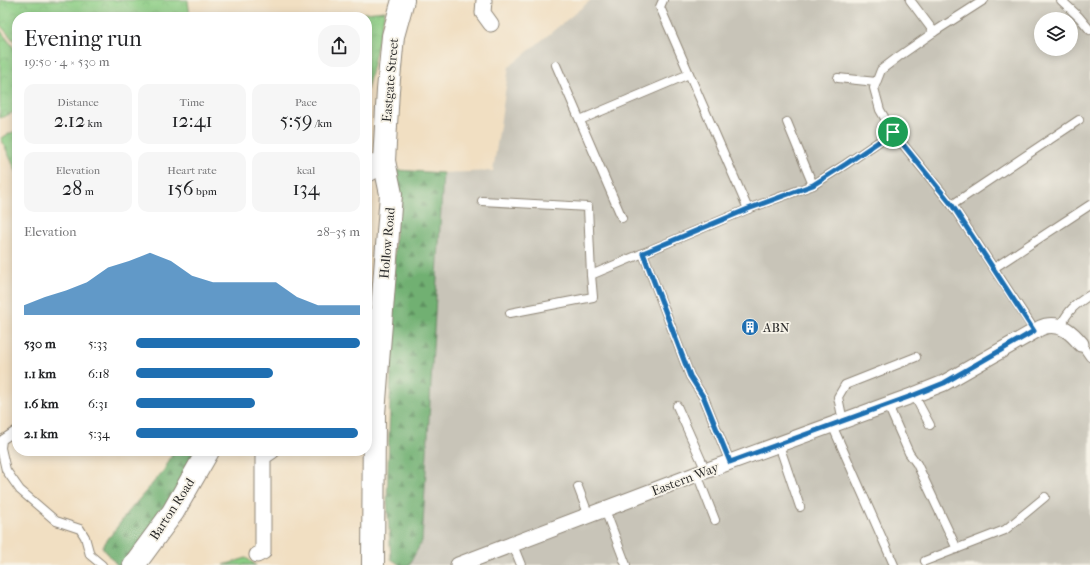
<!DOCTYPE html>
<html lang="en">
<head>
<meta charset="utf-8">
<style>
	:root { --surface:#fff; --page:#f6f6f6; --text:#202124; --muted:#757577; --accent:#1f6fb2 }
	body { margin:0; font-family:"IM FELL French Canon",serif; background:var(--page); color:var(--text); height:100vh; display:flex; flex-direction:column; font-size:15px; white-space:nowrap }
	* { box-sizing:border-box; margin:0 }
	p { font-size:13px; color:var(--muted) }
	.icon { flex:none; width:22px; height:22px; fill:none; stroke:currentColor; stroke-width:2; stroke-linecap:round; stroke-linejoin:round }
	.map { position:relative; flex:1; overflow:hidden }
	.drawer { position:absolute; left:12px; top:12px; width:360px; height:444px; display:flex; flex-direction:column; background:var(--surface); border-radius:16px; box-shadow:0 2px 10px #0003 }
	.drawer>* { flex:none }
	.tools { position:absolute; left:1034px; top:12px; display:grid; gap:8px }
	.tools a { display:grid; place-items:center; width:44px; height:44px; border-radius:50%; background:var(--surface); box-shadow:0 2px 10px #0003; font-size:20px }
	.pin { position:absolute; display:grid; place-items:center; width:34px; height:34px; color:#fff; margin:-17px; border:2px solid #fff; border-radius:50%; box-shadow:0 1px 4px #0007 }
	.round { display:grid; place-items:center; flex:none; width:42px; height:42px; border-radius:16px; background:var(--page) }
	.overview { display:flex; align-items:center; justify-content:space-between; height:68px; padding:0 12px }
	h1 { font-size:22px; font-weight:600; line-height:30px }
	.figures { display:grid; grid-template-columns:repeat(3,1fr); gap:6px; height:68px; padding:4px 12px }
	.figures div { display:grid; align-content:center; border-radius:10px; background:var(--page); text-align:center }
	.figures b { font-size:20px; font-weight:600 }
	.figures small { font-size:11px; font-weight:400 }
	.figures p { font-size:11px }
	.chart { height:112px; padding:8px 12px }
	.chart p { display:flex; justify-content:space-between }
	.chart svg { width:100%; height:72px; margin-top:4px; fill:var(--accent); opacity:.7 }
	ul { padding:0 12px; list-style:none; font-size:13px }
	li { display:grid; grid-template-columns:64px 48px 1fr; align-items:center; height:30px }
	li i { height:10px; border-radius:5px; background:var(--accent) }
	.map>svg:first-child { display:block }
	.industrial { fill:#c8c4b8; fill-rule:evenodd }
	.grass { fill:url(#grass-tufts); stroke:#5c7c58 }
	.forest { fill:url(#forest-firs); stroke:#4e6e4e }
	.park { fill:url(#park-crowns); stroke:#5c7c58 }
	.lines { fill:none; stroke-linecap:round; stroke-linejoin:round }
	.lane-casing { stroke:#8e8576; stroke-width:10 }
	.street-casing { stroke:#8e8576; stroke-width:17 }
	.secondary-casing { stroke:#8e8576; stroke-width:24 }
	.lane { stroke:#fff; stroke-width:8 }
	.street { stroke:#fff; stroke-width:15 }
	.secondary { stroke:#fff; stroke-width:22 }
	.route-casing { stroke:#fff; stroke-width:8 }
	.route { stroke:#1f6fb2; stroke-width:5 }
	.labels { text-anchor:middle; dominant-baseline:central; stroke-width:3.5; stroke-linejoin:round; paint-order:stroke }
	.street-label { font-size:13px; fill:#2b2b2b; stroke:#f7f3e8 }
	.poi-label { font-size:13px; fill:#2b2b2b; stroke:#f7f3e8; text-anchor:start }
</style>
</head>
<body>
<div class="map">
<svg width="1090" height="565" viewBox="0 0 1090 565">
	<defs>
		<pattern id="grass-tufts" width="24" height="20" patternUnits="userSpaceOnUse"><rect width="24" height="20" fill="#8ccd84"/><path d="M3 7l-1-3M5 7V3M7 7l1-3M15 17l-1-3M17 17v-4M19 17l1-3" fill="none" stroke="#79b072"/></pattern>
		<pattern id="forest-firs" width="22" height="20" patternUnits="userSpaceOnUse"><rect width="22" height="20" fill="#71b072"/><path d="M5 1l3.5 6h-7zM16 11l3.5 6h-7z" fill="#5d8f5e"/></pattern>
		<pattern id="park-crowns" width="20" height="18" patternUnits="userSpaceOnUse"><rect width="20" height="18" fill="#8ccd84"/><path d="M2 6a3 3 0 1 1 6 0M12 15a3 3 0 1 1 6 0" fill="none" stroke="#79b072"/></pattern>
	</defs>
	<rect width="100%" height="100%" fill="#f7f3e8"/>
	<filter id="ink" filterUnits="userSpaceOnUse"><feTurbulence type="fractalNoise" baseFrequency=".025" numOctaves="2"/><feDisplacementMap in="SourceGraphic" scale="8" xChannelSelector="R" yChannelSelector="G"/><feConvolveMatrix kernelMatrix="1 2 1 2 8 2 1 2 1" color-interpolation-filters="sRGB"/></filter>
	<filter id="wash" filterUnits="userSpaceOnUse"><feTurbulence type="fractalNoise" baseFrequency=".012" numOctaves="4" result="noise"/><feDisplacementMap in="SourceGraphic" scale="16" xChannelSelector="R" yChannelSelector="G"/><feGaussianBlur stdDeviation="0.9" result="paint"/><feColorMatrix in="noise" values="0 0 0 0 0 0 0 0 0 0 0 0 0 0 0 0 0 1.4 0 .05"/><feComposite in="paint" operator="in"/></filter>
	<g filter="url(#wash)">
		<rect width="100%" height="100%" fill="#f1dfc2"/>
		<path class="industrial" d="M591 0H1090V565H409L422 541 443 173 493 171 509 67ZM1041 19H1071V49H1041Z"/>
		<polygon class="grass" points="246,558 256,565 224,565"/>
		<g class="forest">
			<polygon points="397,170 443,173 422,541 409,565 400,565 391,559 387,500"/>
			<polygon points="174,451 198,451 159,522 120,565 117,565 102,547 129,511 164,470"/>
		</g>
		<g class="park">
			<polygon points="0,0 188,0 190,17 17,17 17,44 0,25"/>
			<polygon points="385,11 367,90 367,17 326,17"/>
			<polygon points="0,30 17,52 17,111 0,118"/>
			<polygon points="17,130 17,173 1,138"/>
		</g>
	</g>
	<g filter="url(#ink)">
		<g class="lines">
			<defs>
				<g id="lane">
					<polyline points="663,0 660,7 748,209"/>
					<polyline points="910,0 934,32"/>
					<polyline points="1061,0 1079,17 1090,30"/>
					<polyline points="556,65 622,218"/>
					<polyline points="838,78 876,82"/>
					<polyline points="580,120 689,74"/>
					<polyline points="787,122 813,185"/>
					<polyline points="893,132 880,110 874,88 881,70 898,57 934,32 984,0"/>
					<polyline points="482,201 588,207 591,275 593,297 510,313"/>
					<polyline points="952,205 1079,120"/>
					<polyline points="643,253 690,376 704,398 730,462"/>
					<polyline points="994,268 1090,205"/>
					<polyline points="591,275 748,209 813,185 846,164 893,132 952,205 1035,331"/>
					<path d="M1060 326C1069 310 1074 305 1090 295"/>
					<polyline points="1081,344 1090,357"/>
					<polyline points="914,395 930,425"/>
					<polyline points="888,405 909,453 917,464 957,549"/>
					<polyline points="677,406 706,471"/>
					<polyline points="843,421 838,397 845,385 916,357"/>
					<polyline points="832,425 894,565"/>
					<polyline points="17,430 2,440 1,448 6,470 20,490 56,521 80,529 85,537 90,555 102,565"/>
					<polyline points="779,445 800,507"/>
					<polyline points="697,474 715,520"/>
					<polyline points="578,487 589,516"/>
					<polyline points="605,510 626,565"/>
					<polyline points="513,545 521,565"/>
					<polyline points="925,561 1005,530 1045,497"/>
				</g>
				<g id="street">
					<polyline points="484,0 483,13 491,24"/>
					<polyline points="257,555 263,552 263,457 272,451"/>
					<path d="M458 565 697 474 914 395 944 383 1035 331C1038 329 1042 327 1046 326 1062 323 1072 333 1081 344"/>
				</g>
				<g id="secondary">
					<polyline points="367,171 384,161"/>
					<polyline points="134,565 173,512 208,451"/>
					<polyline points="373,565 374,414 391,194 384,161 388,90 393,36 403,0"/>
				</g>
			</defs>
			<use href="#lane" class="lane-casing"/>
			<use href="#street" class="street-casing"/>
			<use href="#secondary" class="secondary-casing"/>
			<use href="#lane" class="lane"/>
			<use href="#street" class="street"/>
			<use href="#secondary" class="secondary"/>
		</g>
	</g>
	<g class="lines" filter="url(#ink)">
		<defs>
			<polygon id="route" points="893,132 952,205 1034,331 944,383 914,395 730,462 704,398 690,376 643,253 748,209 813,185 846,164"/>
		</defs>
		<use href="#route" class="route-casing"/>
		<use href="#route" class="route"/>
	</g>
	<defs>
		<symbol id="building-disc" viewBox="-11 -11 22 22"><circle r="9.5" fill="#1f6fb2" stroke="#f7f3e8"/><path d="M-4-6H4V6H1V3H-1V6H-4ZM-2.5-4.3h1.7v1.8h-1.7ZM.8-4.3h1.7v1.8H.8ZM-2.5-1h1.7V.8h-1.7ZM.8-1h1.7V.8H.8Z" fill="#fff"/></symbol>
	</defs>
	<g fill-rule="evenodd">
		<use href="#building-disc" x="740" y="317" width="20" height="20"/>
	</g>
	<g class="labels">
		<g class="street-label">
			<text transform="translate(390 80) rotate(-85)">Eastgate Street</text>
			<text transform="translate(387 243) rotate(-85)">Hollow Road</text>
			<text transform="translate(685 479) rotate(-21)">Eastern Way</text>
			<text transform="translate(172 509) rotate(-57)">Barton Road</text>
		</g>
		<g class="poi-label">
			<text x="763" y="327">ABN</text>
		</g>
	</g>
</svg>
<div class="tools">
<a><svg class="icon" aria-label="layers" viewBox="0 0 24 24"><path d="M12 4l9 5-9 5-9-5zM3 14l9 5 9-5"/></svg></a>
</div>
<div class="pin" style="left:893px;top:132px;background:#1e9e55"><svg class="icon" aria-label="arrive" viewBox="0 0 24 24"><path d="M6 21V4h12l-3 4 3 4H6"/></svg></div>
<section class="drawer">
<div class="overview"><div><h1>Evening run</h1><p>19:50 · 4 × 530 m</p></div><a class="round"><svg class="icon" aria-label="share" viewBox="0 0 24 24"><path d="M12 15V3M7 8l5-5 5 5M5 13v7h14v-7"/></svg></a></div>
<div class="figures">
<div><p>Distance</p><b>2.12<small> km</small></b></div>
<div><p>Time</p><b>12:41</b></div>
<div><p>Pace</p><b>5:59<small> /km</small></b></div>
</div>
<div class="figures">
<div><p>Elevation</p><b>28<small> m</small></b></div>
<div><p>Heart rate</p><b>156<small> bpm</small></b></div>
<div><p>kcal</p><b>134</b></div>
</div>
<div class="chart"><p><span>Elevation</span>28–35 m</p>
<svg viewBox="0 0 160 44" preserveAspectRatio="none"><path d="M0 44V38L10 33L20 29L30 24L40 15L50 11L60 6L70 11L80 20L90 24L100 24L110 24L120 24L130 33L140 38L150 38L160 38V44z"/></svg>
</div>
<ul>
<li><b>530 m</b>5:33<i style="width:100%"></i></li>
<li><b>1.1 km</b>6:18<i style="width:61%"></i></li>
<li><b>1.6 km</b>6:31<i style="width:53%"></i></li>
<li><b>2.1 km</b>5:34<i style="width:99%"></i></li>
</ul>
</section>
</div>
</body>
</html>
